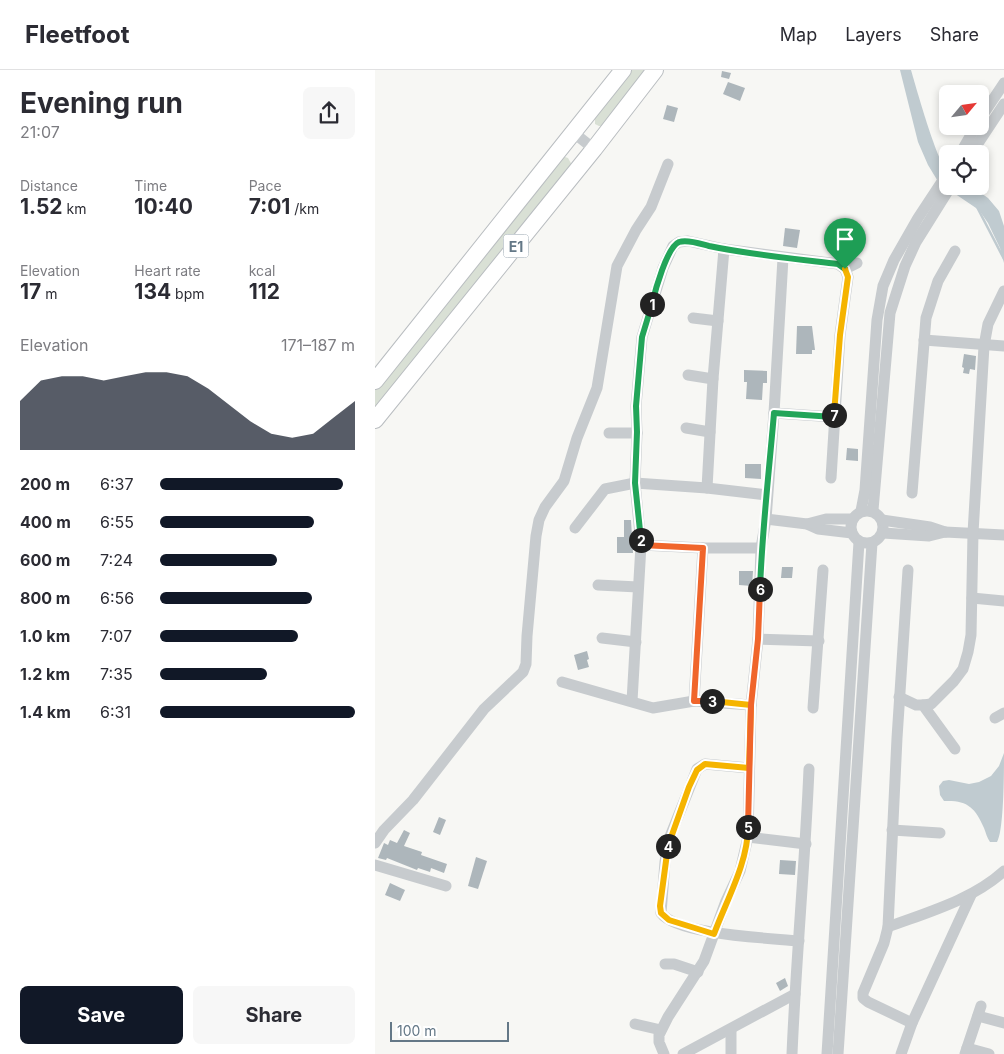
<!DOCTYPE html>
<html lang="en">
<head>
<meta charset="utf-8">
<style>
	:root { --surface:#fff; --page:#f7f7f7; --text:#2b2b33; --muted:#7c7c81; --line:#e1e1e2; --accent:#111827 }
	body { margin:0; font-family:Inter,sans-serif; background:var(--page); color:var(--text); height:100vh; display:flex; flex-direction:column; font-size:19px; white-space:nowrap }
	* { box-sizing:border-box; margin:0 }
	p { font-size:16px; color:var(--muted) }
	.icon { flex:none; width:28px; height:28px; fill:none; stroke:currentColor; stroke-width:2; stroke-linecap:round; stroke-linejoin:round }
	.map { position:relative; flex:1; overflow:hidden }
	.side { display:flex; flex-direction:column; background:var(--surface); width:375px }
	.side>* { flex:none }
	.needle { width:32px; rotate:61deg }
	.tools { position:absolute; left:564px; top:15px; display:grid; gap:10px }
	.tools a { display:grid; place-items:center; width:50px; height:50px; border-radius:8px; background:var(--surface); box-shadow:0 2px 8px #0003; font-size:25px }
	.scale { position:absolute; left:15px; bottom:12px; width:119px; box-sizing:border-box; padding-left:5px; border:2px solid #647887; border-top:0; font-size:14px; line-height:18px; white-space:nowrap; color:#647887; -webkit-text-stroke:4px #fff; paint-order:stroke }
	.pin { position:absolute; display:grid; place-items:center; width:42px; height:42px; color:#fff; margin:-51px -21px; border-radius:50% 50% 50% 0; rotate:-45deg; box-shadow:0 0 5px #0007 }
	.pin .icon { rotate:45deg }
	.km { position:absolute; width:25px; height:25px; margin:-12px; border-radius:50%; background:#222; color:#fff; font-size:14px; line-height:25px; text-align:center }
	.round { display:grid; place-items:center; flex:none; width:52px; height:52px; border-radius:8px; background:var(--page) }
	.summary { display:flex; align-items:center; justify-content:space-between; height:85px; padding:0 20px }
	h1 { font-size:28px; font-weight:700; line-height:38px }
	.metrics { display:grid; grid-template-columns:repeat(3,1fr); gap:8px; height:85px; padding:5px 20px }
	.metrics div { display:grid; align-content:center }
	.metrics b { font-size:21px; font-weight:700 }
	.metrics small { font-size:14px; font-weight:400 }
	.metrics p { font-size:14px }
	.chart { height:140px; padding:10px 20px }
	.chart p { display:flex; justify-content:space-between }
	.chart svg { width:100%; height:90px; margin-top:5px; fill:var(--accent); opacity:.7 }
	.action { display:flex; gap:10px; margin-top:auto; padding:10px 20px }
	.action a { flex:1; height:58px; border-radius:8px; background:var(--accent); color:#fff; font-size:20px; font-weight:700; line-height:58px; text-align:center }
	.action a+a { background:var(--page); color:var(--text) }
	ul { padding:0 20px; list-style:none; font-size:16px }
	li { display:grid; grid-template-columns:80px 60px 1fr; align-items:center; height:38px }
	li i { height:12px; border-radius:6px; background:var(--accent) }
	header { display:flex; align-items:center; gap:30px; box-sizing:border-box; height:70px; padding:0 25px; background:var(--surface); border-bottom:1px solid var(--line) }
	header strong { font-size:24px }
	nav { display:flex; gap:28px; margin-inline-start:auto; font-size:18px }
	main { display:flex; flex:1; min-height:0 }
	.map>svg:first-child { display:block }
	.green { fill:#d9e0d5 }
	.water { fill:#c0cbd0 }
	.lines { fill:none; stroke-linecap:round; stroke-linejoin:round }
	.stream { stroke:#c0cbd0; stroke-width:2.5 }
	.building { fill:#adb6bb }
	.highway-casing { stroke:#b9bdc0; stroke-width:18 }
	.minor { stroke:#c7cbce; stroke-width:11 }
	.highway { stroke:#fff; stroke-width:16 }
	.split-1-casing { stroke:#fff; stroke-width:10 }
	.split-2-casing { stroke:#fff; stroke-width:10 }
	.split-3-casing { stroke:#fff; stroke-width:10 }
	.split-4-casing { stroke:#fff; stroke-width:10 }
	.split-5-casing { stroke:#fff; stroke-width:10 }
	.split-6-casing { stroke:#fff; stroke-width:10 }
	.split-7-casing { stroke:#fff; stroke-width:10 }
	.split-8-casing { stroke:#fff; stroke-width:10 }
	.split-1 { stroke:#22a559; stroke-width:6 }
	.split-2 { stroke:#22a559; stroke-width:6 }
	.split-3 { stroke:#f0652b; stroke-width:6 }
	.split-4 { stroke:#f5b400; stroke-width:6 }
	.split-5 { stroke:#f5b400; stroke-width:6 }
	.split-6 { stroke:#f0652b; stroke-width:6 }
	.split-7 { stroke:#22a559; stroke-width:6 }
	.split-8 { stroke:#f5b400; stroke-width:6 }
	.labels { text-anchor:middle; dominant-baseline:central; stroke-width:5; stroke-linejoin:round; paint-order:stroke }
	.shield { fill:#fff; stroke:#92a0ab; stroke-width:1 }
	.shield-label { font-size:14px; font-weight:bold; fill:#647887 }
</style>
</head>
<body>
<header>
<strong>Fleetfoot</strong>
<nav><a>Map</a><a>Layers</a><a>Share</a></nav>
</header>
<main>
<section class="side">
<div class="summary"><div><h1>Evening run</h1><p>21:07</p></div><a class="round"><svg class="icon" aria-label="share" viewBox="0 0 24 24"><path d="M12 15V3M7 8l5-5 5 5M5 13v7h14v-7"/></svg></a></div>
<div class="metrics">
<div><p>Distance</p><b>1.52<small> km</small></b></div>
<div><p>Time</p><b>10:40</b></div>
<div><p>Pace</p><b>7:01<small> /km</small></b></div>
</div>
<div class="metrics">
<div><p>Elevation</p><b>17<small> m</small></b></div>
<div><p>Heart rate</p><b>134<small> bpm</small></b></div>
<div><p>kcal</p><b>112</b></div>
</div>
<div class="chart"><p><span>Elevation</span>171–187 m</p>
<svg viewBox="0 0 160 44" preserveAspectRatio="none"><path d="M0 44V20L10 10L20 8L30 8L40 10L50 8L60 6L70 6L80 8L90 14L100 22L110 30L120 36L130 38L140 36L150 28L160 20V44z"/></svg>
</div>
<ul>
<li><b>200 m</b>6:37<i style="width:94%"></i></li>
<li><b>400 m</b>6:55<i style="width:79%"></i></li>
<li><b>600 m</b>7:24<i style="width:60%"></i></li>
<li><b>800 m</b>6:56<i style="width:78%"></i></li>
<li><b>1.0 km</b>7:07<i style="width:71%"></i></li>
<li><b>1.2 km</b>7:35<i style="width:55%"></i></li>
<li><b>1.4 km</b>6:31<i style="width:100%"></i></li>
</ul>
<div class="action"><a>Save</a><a>Share</a></div>
</section>
<div class="map">
<svg width="629" height="984" viewBox="0 0 629 984">
	<rect width="100%" height="100%" fill="#f7f7f4"/>
	<g class="green">
		<polygon points="254,0 274,0 228,56 224,56 220,54 220,44"/>
		<polygon points="190,87 193,88 197,95 0,341 0,316 184,89"/>
	</g>
	<g class="water">
		<path d="M525 0H536C541 17 562 92 572 100V116H596L613 128 624 141 629 156V193L625 178 613 153 604 140 564 113 553 95 543 72Z"/>
		<path d="M629 683C629 702 629 761 622 772H615C612 768 611 763 609 758 600 737 592 730 569 731L565 725 564 716 568 711 574 710 594 714 604 712 616 706 624 696Z"/>
	</g>
	<g class="lines">
		<polyline class="stream" points="602,137 629,189"/>
	</g>
	<g class="building">
		<polygon points="347,1 356,3 354,9 346,7"/>
		<polygon points="353,12 370,18 365,31 348,24"/>
		<polygon points="292,35 303,38 299,52 288,49"/>
		<polygon points="410,158 425,160 422,178 408,176"/>
		<polygon points="422,256 437,256 440,280 437,280 437,284 421,284"/>
		<polygon points="589,284 601,286 600,300 595,299 594,304 588,303 589,298 587,297"/>
		<polygon points="369,300 392,301 392,313 388,313 387,330 371,329 372,312 369,312"/>
		<polygon points="472,378 483,379 483,391 471,390"/>
		<polygon points="370,394 386,394 386,409 370,408"/>
		<polygon points="249,450 256,450 258,483 242,483 242,467 249,467"/>
		<polygon points="407,497 418,497 417,508 406,508"/>
		<polygon points="364,501 378,501 377,516 364,515"/>
		<polygon points="212,581 214,589 212,590 214,597 203,600 199,585"/>
		<polygon points="64,747 71,750 65,765 58,762"/>
		<polygon points="29,760 35,763 29,776 47,782 46,785 72,794 69,803 56,798 55,802 43,798 42,800 12,788 11,790 3,788 9,773 13,775 15,770 22,773"/>
		<polygon points="101,787 112,791 103,819 93,816"/>
		<polygon points="405,790 421,791 420,805 404,804"/>
		<polygon points="15,813 30,820 25,831 10,825"/>
		<polygon points="410,908 413,916 405,921 401,913"/>
	</g>
	<g class="lines">
		<defs>
			<g id="highway">
				<polyline points="0,311 248,0"/>
				<polyline points="0,350 219,79 280,0"/>
			</g>
		</defs>
		<use href="#highway" class="highway-casing"/>
		<g class="minor">
			<polyline points="605,49 629,13"/>
			<polyline points="199,63 219,79"/>
			<polyline points="585,84 601,56"/>
			<polyline points="596,84 629,34"/>
			<polyline points="470,199 482,193"/>
			<polyline points="318,248 343,251"/>
			<polyline points="549,270 629,276"/>
			<polyline points="313,305 338,309"/>
			<polyline points="399,343 459,347"/>
			<polyline points="311,358 335,362"/>
			<polyline points="234,363 262,363"/>
			<polyline points="332,418 338,309 349,179"/>
			<polyline points="537,423 551,248 563,211 580,181"/>
			<polyline points="498,440 515,243 530,196 541,172 576,116"/>
			<circle cx="492" cy="457" r="16"/>
			<polyline points="486,441 490,420 502,250 508,216 519,190 543,148 572,104"/>
			<polyline points="391,449 432,454 443,459 477,463"/>
			<polyline points="507,450 555,457 570,462"/>
			<polyline points="432,454 451,449 478,449"/>
			<polyline points="200,458 230,419 260,413 332,418 392,425"/>
			<polyline points="508,463 554,466 570,462 629,465"/>
			<polyline points="266,475 328,478 386,478"/>
			<polyline points="533,500 522,668 513,857 509,873 488,923 488,928 493,932 537,953"/>
			<polyline points="223,515 263,517"/>
			<polyline points="597,528 629,531"/>
			<polyline points="227,568 261,572"/>
			<polyline points="383,569 444,571"/>
			<polyline points="187,612 278,638 319,631 376,635"/>
			<polyline points="524,627 541,635 548,635 580,679"/>
			<polyline points="257,631 266,475 260,413 262,363 261,336 267,267 288,198 298,176 304,172 313,171 349,179 463,194 470,199 473,207 465,265 456,408"/>
			<polyline points="319,631 328,478"/>
			<polyline points="548,635 556,634 579,611 588,599 593,582 596,565 598,463 609,276 613,254 629,221"/>
			<polyline points="438,638 448,500"/>
			<polyline points="620,648 629,643"/>
			<path d="M374 698 330 694 322 699 294 769 290 792 286 843C302 865 396 868 424 871"/>
			<polyline points="517,760 565,763"/>
			<polyline points="373,767 431,774"/>
			<polyline points="0,773 9,760 38,730 109,639 148,602 151,594 152,566 161,466 164,450 170,437 189,411 202,368 222,318 242,196 261,160 276,137 293,94"/>
			<polyline points="0,795 71,816"/>
			<path d="M513 857C553 842 597 830 629 801"/>
			<polyline points="290,894 299,894 323,902"/>
			<polyline points="603,946 629,953"/>
			<polyline points="260,954 286,960"/>
			<polyline points="356,959 356,984"/>
			<polyline points="592,978 614,984"/>
			<polyline points="289,984 284,972 284,965 293,947 329,891 351,831 365,801 373,767 376,635 383,569 386,478 391,449 399,343 408,188"/>
			<polyline points="308,984 420,924"/>
			<path d="M417 984C421 889 430 794 434 699"/>
			<polyline points="452,984 484,472"/>
			<polyline points="463,984 497,473"/>
			<polyline points="526,984 537,953 596,825"/>
			<polyline points="590,984 606,936"/>
		</g>
		<use href="#highway" class="highway"/>
	</g>
	<g class="lines">
		<defs>
			<path id="split-1" d="M277 234C280 221 292 177 304 172 313 169 326 174 334 176 377 185 420 189 463 194L470 199"/>
			<polyline id="split-2" points="266,470 260,413 262,362 261,336 267,267 277,234"/>
			<polyline id="split-3" points="266,470 266,475 328,478 319,631 337,631"/>
			<polyline id="split-4" points="293,776 314,717 322,700 330,694 374,698 376,635 337,631"/>
			<path id="split-5" d="M293 776 285 836 286 843 294 850 339 864C351 831 373 793 373 757"/>
			<polyline id="split-6" points="373,757 376,635 383,569 385,519"/>
			<path id="split-7" d="M385 519C387 461 394 402 399 343L459 347V345"/>
			<polyline id="split-8" points="459,345 465,265 473,207 470,199"/>
		</defs>
		<use href="#split-1" class="split-1-casing"/>
		<use href="#split-2" class="split-2-casing"/>
		<use href="#split-3" class="split-3-casing"/>
		<use href="#split-4" class="split-4-casing"/>
		<use href="#split-5" class="split-5-casing"/>
		<use href="#split-6" class="split-6-casing"/>
		<use href="#split-7" class="split-7-casing"/>
		<use href="#split-8" class="split-8-casing"/>
		<use href="#split-1" class="split-1"/>
		<use href="#split-2" class="split-2"/>
		<use href="#split-3" class="split-3"/>
		<use href="#split-4" class="split-4"/>
		<use href="#split-5" class="split-5"/>
		<use href="#split-6" class="split-6"/>
		<use href="#split-7" class="split-7"/>
		<use href="#split-8" class="split-8"/>
	</g>
	<g class="labels">
		<rect class="shield" x="128.5" y="164.5" width="25" height="23" rx="4"/>
		<g class="shield-label">
			<text x="141" y="176">E1</text>
		</g>
	</g>
</svg>
<div class="tools">
<a><svg class="needle" viewBox="-14 -14 28 28"><path d="M0-13l5 13h-10z" fill="#e53935"/><path d="M0 13l5-13h-10z" fill="#7c7c81"/></svg></a>
<a><svg class="icon" aria-label="locate" viewBox="0 0 24 24"><circle cx="12" cy="12" r="6"/><path d="M12 2v4M12 18v4M2 12h4M18 12h4"/></svg></a>
</div>
<div class="scale">100 m</div>
<div class="pin" style="left:470px;top:199px;background:#1e9e55"><svg class="icon" aria-label="arrive" viewBox="0 0 24 24"><path d="M6 21V4h12l-3 4 3 4H6"/></svg></div>
<b class="km" style="left:277px;top:234px">1</b>
<b class="km" style="left:266px;top:470px">2</b>
<b class="km" style="left:337px;top:631px">3</b>
<b class="km" style="left:293px;top:776px">4</b>
<b class="km" style="left:373px;top:757px">5</b>
<b class="km" style="left:385px;top:519px">6</b>
<b class="km" style="left:459px;top:345px">7</b>
</div>
</main>
</body>
</html>
